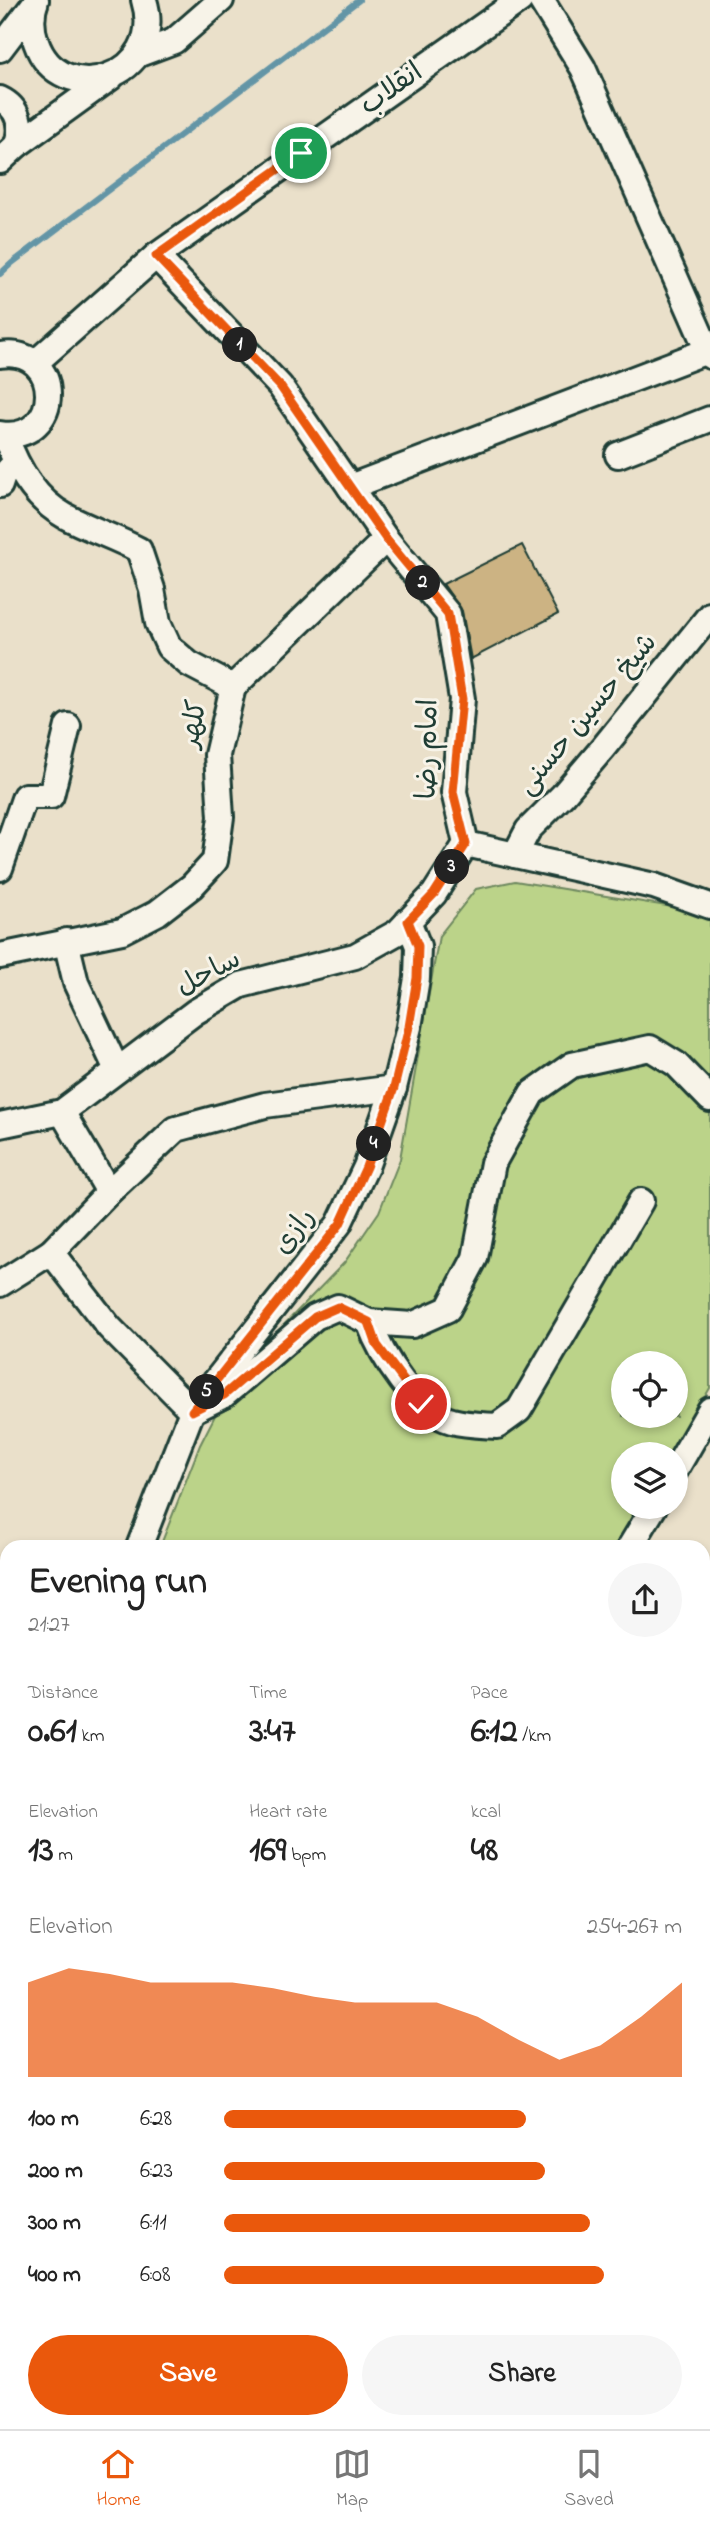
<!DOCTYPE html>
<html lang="en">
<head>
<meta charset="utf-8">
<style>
	:root { --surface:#fff; --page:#f6f6f6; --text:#222; --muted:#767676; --line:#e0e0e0; --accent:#ea580c }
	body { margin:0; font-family:"Indie Flower","Playpen Sans Arabic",sans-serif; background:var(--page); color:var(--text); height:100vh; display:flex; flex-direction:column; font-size:26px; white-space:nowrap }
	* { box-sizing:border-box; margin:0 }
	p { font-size:23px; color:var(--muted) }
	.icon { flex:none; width:38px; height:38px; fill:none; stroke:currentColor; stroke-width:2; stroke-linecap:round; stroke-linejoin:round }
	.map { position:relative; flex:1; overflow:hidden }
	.sheet { position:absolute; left:0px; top:1540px; width:710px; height:889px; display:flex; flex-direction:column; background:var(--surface); border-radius:21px 21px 0 0; box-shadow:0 4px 10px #0003 }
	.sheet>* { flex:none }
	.buttons { position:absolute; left:611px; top:1351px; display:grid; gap:14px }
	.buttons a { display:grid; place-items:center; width:77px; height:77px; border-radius:50%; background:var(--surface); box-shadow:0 4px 10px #0003; font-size:35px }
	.pin { position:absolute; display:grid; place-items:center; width:60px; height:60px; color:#fff; margin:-30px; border:4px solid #fff; border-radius:50%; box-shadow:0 2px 7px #0007 }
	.km { position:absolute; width:35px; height:35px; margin:-18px; border-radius:50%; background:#222; color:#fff; font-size:19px; line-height:35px; text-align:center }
	.round { display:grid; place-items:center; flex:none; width:74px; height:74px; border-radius:37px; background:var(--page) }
	.summary { display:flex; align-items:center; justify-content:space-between; height:119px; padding:0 28px }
	h1 { font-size:38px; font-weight:700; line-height:52px }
	.figures { display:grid; grid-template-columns:repeat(3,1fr); gap:10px; height:119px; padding:7px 28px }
	.figures div { display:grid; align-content:center }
	.figures b { font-size:35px; font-weight:700 }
	.figures small { font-size:19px; font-weight:400 }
	.figures p { font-size:19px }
	.chart { height:196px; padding:14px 28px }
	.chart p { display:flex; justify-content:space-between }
	.chart svg { width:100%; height:126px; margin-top:7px; fill:var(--accent); opacity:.7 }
	.cta { display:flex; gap:14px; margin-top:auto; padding:14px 28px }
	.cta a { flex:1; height:80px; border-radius:42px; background:var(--accent); color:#fff; font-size:28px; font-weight:700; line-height:80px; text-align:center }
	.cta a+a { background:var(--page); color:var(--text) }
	ul { padding:0 28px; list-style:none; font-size:23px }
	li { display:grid; grid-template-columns:112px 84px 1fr; align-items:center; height:52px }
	li i { height:18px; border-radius:9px; background:var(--accent) }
	.tab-bar { display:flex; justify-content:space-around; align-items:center; height:98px; border-top:2px solid var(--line); background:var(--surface); font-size:19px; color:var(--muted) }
	.tab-bar a { display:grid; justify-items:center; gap:4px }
	.tab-bar .current { color:var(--accent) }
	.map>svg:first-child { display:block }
	.green { fill:#bbd389; stroke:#6d885e; stroke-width:2; fill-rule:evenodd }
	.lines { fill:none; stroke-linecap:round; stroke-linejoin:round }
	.stream { stroke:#6495a6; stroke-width:6 }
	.building { fill:#ccb383; stroke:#1f3d34; stroke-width:2 }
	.minor-casing { stroke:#1f3d34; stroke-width:30 }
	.major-casing { stroke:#1f3d34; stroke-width:35 }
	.minor { stroke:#f7f3e8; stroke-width:24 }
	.major { stroke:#faddab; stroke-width:30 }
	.route-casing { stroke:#fff; stroke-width:14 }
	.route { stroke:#ea580c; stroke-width:9 }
	.labels { text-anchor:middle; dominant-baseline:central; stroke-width:6; stroke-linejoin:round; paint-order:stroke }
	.street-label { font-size:28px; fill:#1f3d34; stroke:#f7f3e8 }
</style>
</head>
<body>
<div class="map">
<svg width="710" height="2429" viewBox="0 0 710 2429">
	<rect width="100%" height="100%" fill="#eae0ca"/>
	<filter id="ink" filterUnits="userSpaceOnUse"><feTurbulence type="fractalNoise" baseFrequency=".0143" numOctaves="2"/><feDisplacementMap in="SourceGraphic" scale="14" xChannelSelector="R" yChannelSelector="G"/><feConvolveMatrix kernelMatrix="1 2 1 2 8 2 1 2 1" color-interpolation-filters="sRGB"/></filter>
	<g filter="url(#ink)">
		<g class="green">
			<path d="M515 881 691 910 710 918V1388L672 1454H623V1507H642L620 1547H160L200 1445 236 1374 344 1263 379 1212 400 1159 439 936 476 889ZM623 1363H676V1416H623Z"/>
			<polygon points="0,2031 7,2038 7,2164 0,2164"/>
		</g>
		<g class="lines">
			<polyline class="stream" points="0,274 12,263 359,0"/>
		</g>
		<polygon class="building" points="522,545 558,614 471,659 462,611 443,584"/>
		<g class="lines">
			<defs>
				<g id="minor">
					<path d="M36 0C31 14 31 28 36 42 60 112 168 77 144 0"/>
					<polyline points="541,0 583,68 710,356"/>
					<polyline points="0,49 35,3"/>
					<polyline points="139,54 174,41 221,0"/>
					<path d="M0 99C19 108 23 126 17 145"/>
					<polyline points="0,161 17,145 111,77"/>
					<polyline points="156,256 280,386 386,539 448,614 462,699 454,792 466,844 654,886 710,906"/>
					<path d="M0 355C64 345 64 444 0 434"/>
					<polyline points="35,363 156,256 520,0"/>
					<path d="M5 435C16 466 34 499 65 516 89 529 115 537 139 550L152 589 158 623 169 647 189 664 233 687"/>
					<polyline points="618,455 710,419"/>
					<polyline points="0,485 3,476 15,463"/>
					<polyline points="350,487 707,351"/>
					<polyline points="233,687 386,539"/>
					<polyline points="515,855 528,830 563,795 603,748 710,615"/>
					<polyline points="0,868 25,796 51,796 68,726"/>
					<polyline points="66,941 76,983 117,1070"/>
					<polyline points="0,956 122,931 157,913 192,886 215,861 221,817 217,755 233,687"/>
					<polyline points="394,1088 265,1105 176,1129 109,1192 51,1252 109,1327 192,1411 224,1395 315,1317 338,1307 369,1322 412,1325 448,1309 475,1258 493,1163 532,1093 572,1065 650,1048 676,1064 710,1099"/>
					<polyline points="62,1112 109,1192"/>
					<polyline points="0,1125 62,1112 195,1012 241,985 355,956 398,932 434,894 466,844"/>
					<polyline points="0,1284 51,1252"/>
					<path d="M369 1322C381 1355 416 1412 452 1421 466 1425 482 1425 497 1426L519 1410 641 1201"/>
					<polyline points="676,1469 710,1410"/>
					<polyline points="139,1547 192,1411 339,1224 366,1167 394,1088 409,1027 417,978 418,946 408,921"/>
					<polyline points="630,1547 654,1507"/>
					<polyline points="704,1772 710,1765"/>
					<polyline points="704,2026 710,2024"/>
					<polyline points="704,2098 710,2123"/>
					<polyline points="0,2301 7,2301"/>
					<polyline points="704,2376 710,2375"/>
					<polyline points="561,2422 562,2429"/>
					<polyline points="340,2429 372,2422"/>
				</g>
				<g id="major">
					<polyline points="0,2019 7,2023"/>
					<polyline points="5,2175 7,2191"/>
					<polyline points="704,2216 710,2217"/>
					<polyline points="704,2247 710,2247"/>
					<polyline points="36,2422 37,2429"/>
				</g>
			</defs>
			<use href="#minor" class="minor-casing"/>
			<use href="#major" class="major-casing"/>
			<use href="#minor" class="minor"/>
			<use href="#major" class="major"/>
		</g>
	</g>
	<g class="lines" filter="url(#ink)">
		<defs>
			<polyline id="route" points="301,153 156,256 280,386 386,539 448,614 462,699 453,792 466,844 434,894 408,921 418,946 417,978 409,1027 394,1088 366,1167 340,1224 192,1411 224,1395 315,1317 338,1307 369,1322 377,1345 421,1404"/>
		</defs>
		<use href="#route" class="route-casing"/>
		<use href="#route" class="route"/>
	</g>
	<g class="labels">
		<g class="street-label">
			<text transform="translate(392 90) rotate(-35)">انقلاب</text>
			<text transform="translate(588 715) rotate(-50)">شیخ حسین حسنی</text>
			<text transform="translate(195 724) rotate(-79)">کلهر</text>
			<text transform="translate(429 749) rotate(-89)">امام رضا</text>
			<text transform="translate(209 974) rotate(-28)">ساحل</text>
			<text transform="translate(295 1232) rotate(-53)">رازی</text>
		</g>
	</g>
</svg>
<div class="buttons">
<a><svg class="icon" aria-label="locate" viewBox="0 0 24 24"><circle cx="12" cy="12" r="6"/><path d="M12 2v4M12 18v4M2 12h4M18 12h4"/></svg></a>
<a><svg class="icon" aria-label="layers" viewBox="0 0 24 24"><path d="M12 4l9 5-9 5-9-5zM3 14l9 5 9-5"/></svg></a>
</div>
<div class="pin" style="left:301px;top:153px;background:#1e9e55"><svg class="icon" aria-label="arrive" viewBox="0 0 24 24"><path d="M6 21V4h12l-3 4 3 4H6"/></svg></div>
<div class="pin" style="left:421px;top:1404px;background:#d93025"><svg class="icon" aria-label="check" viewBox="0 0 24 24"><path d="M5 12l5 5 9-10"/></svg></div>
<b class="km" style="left:240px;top:345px">1</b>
<b class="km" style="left:423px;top:583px">2</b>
<b class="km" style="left:452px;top:867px">3</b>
<b class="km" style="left:374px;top:1144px">4</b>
<b class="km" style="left:207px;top:1392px">5</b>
<section class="sheet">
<div class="summary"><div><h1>Evening run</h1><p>21:27</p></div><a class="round"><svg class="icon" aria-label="share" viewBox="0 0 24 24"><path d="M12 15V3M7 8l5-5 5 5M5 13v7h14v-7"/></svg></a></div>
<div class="figures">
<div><p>Distance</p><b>0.61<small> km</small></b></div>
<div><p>Time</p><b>3:47</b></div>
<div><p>Pace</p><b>6:12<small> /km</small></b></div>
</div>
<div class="figures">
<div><p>Elevation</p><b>13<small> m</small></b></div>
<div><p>Heart rate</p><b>169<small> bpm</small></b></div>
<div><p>kcal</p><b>48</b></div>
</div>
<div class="chart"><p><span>Elevation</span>254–267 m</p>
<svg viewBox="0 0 160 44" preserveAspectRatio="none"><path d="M0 44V11L10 6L20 8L30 11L40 11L50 11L60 13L70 16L80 18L90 18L100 18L110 23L120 31L130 38L140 33L150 23L160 11V44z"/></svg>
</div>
<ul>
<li><b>100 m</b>6:28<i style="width:66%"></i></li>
<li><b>200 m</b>6:23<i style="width:70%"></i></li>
<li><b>300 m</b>6:11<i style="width:80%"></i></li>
<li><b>400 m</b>6:08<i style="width:83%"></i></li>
</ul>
<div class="cta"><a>Save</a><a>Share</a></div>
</section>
</div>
<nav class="tab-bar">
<a class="current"><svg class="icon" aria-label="home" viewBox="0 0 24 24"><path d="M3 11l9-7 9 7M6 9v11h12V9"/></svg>Home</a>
<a><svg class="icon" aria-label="map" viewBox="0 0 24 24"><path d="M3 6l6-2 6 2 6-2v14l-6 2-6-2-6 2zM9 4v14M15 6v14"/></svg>Map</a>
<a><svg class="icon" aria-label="saved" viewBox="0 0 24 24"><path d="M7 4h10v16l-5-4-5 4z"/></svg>Saved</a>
</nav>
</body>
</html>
